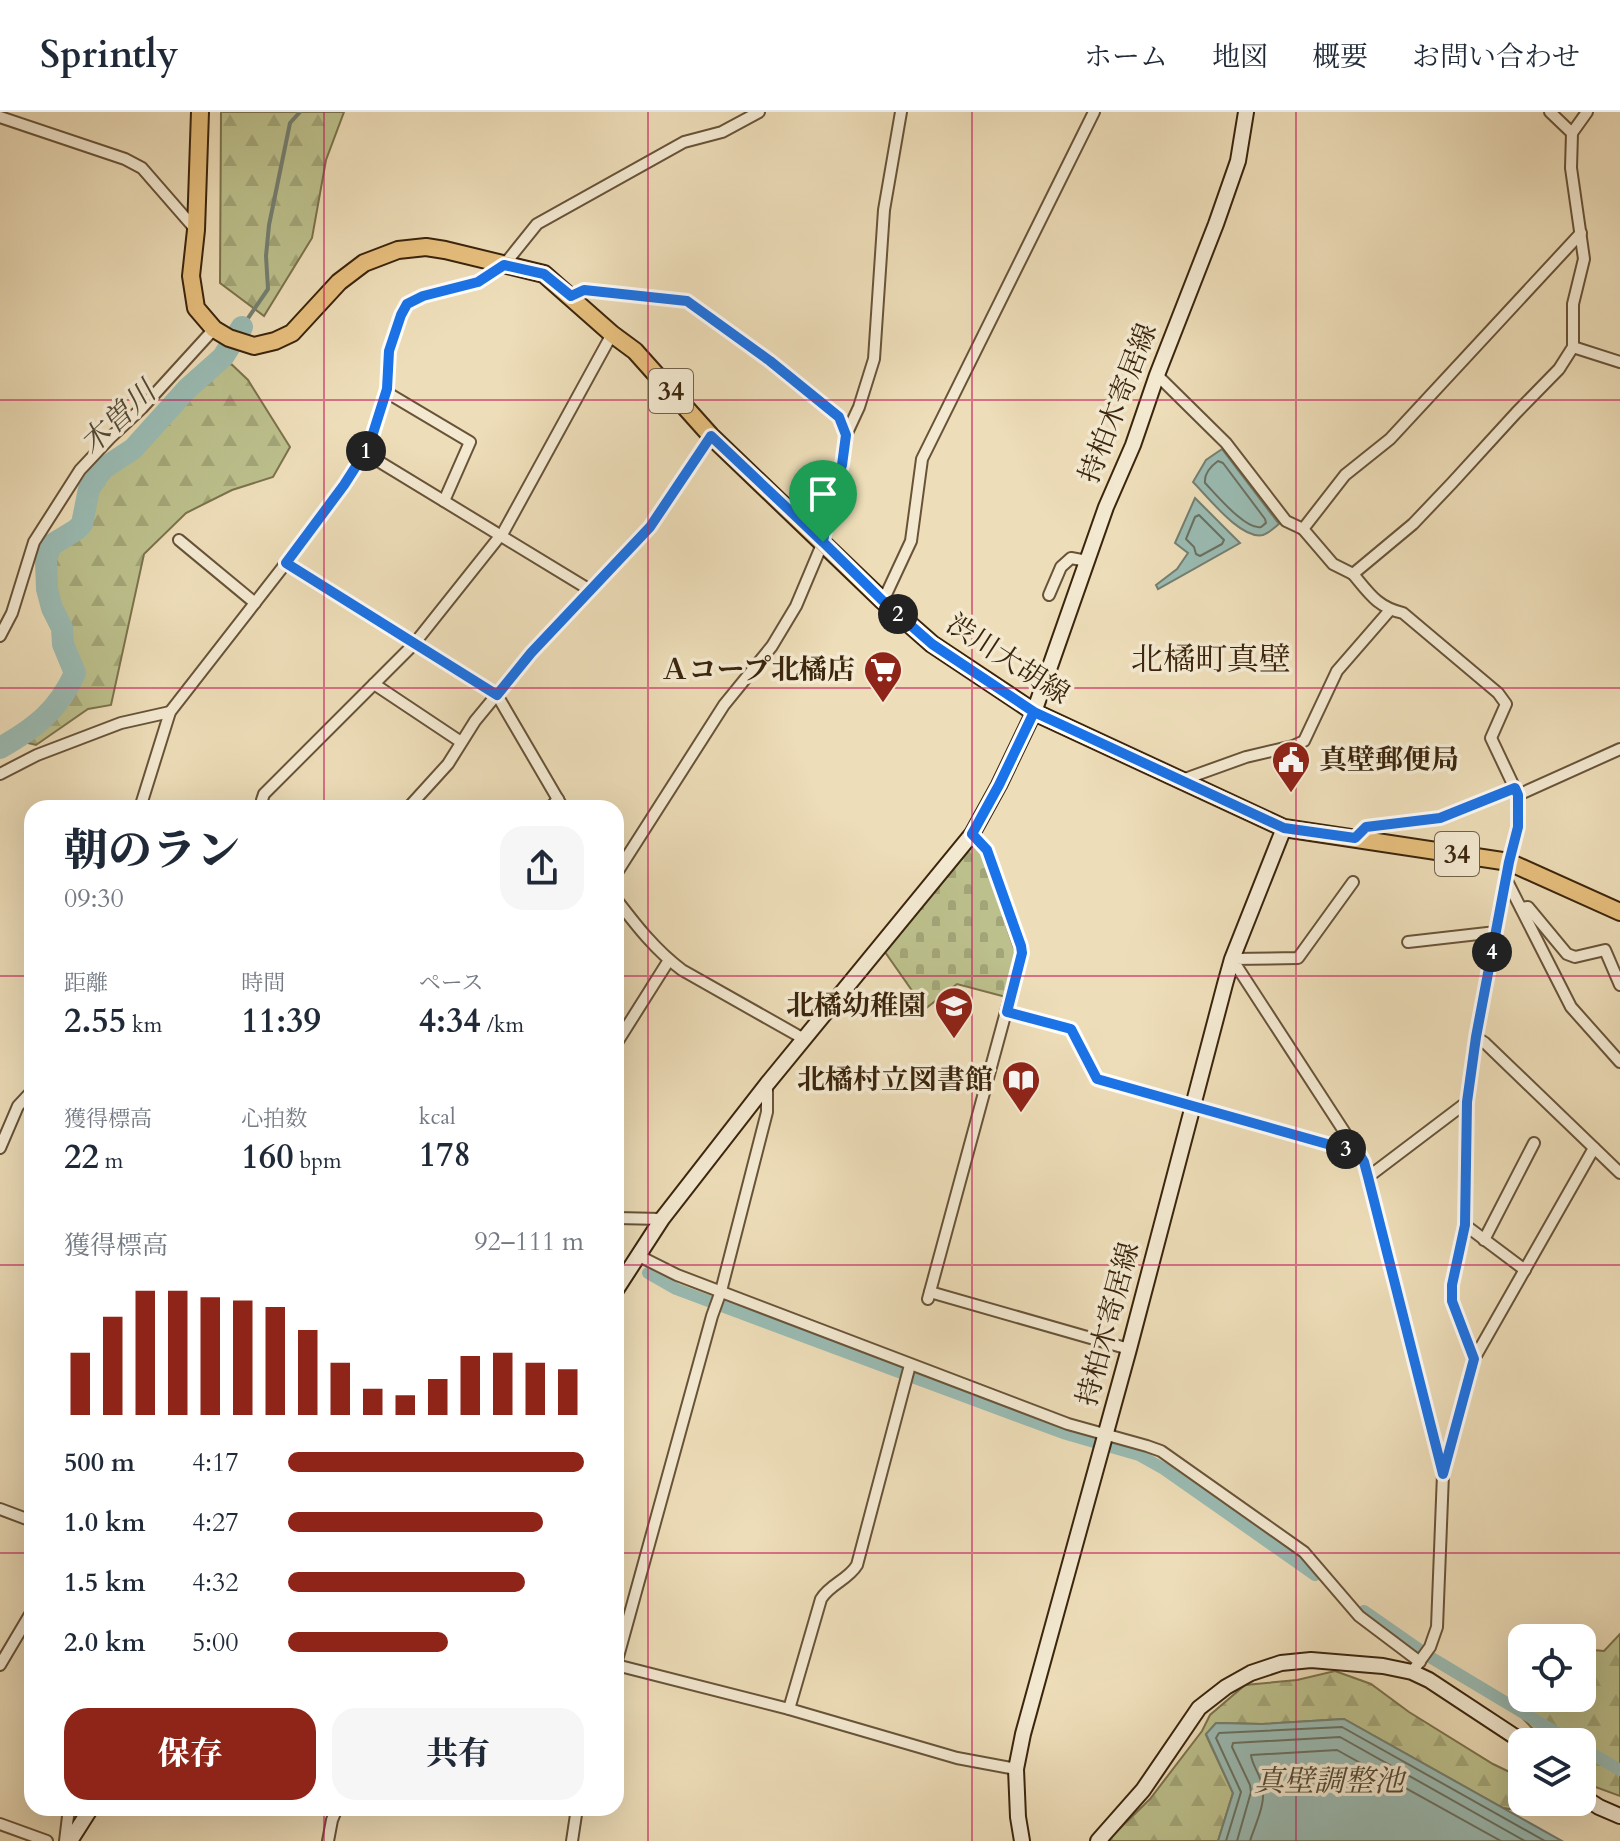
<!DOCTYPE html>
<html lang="ja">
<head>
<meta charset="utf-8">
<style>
	:root { --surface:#fff; --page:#f6f6f7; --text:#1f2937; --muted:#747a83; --line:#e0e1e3; --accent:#8f2418 }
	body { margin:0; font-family:Cardo,"Noto Serif JP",serif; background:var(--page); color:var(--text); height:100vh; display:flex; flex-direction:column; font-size:30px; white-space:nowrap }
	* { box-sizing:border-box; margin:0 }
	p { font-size:26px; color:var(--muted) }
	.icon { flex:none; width:44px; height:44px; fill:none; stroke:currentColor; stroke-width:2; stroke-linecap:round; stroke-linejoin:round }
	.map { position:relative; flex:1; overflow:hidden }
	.details { position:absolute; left:24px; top:688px; width:600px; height:1016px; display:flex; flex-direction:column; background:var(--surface); border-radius:24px; box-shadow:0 8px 32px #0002 }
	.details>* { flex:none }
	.controls { position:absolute; left:1508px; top:1512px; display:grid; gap:16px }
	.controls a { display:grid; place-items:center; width:88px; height:88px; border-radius:16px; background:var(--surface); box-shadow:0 8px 32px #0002; font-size:40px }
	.pin { position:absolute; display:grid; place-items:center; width:68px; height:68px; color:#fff; margin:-82px -34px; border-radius:50% 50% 50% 0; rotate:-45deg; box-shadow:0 0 8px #0007 }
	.pin .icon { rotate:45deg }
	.km { position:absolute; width:40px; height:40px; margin:-20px; border-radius:50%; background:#222; color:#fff; font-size:22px; line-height:40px; text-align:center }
	.round { display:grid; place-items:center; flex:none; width:84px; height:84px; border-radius:24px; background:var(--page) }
	.summary { display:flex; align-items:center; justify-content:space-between; height:136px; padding:0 40px }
	h1 { font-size:44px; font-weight:800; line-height:60px }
	.figures { display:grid; grid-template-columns:repeat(3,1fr); gap:12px; height:136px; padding:8px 40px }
	.figures div { display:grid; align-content:center }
	.figures b { font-size:34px; font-weight:800 }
	.figures small { font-size:22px; font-weight:400 }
	.figures p { font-size:22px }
	.chart { height:224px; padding:16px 40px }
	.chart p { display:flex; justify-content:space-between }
	.chart svg { width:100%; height:144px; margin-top:8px; stroke:var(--accent); stroke-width:6 }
	.button { display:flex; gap:16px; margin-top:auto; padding:16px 40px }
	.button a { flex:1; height:92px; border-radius:24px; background:var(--accent); color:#fff; font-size:32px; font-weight:800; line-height:92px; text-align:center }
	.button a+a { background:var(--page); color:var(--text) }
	ul { padding:0 40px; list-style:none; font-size:26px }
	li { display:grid; grid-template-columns:128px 96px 1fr; align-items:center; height:60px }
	li i { height:20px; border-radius:10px; background:var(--accent) }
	header { display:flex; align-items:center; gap:48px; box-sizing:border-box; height:112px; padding:0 40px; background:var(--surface); border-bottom:2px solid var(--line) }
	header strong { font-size:38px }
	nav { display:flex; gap:44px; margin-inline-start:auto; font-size:28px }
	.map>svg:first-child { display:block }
	.forest { fill:url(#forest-firs); stroke:#7c724c; stroke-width:2 }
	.cemetery { fill:url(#cemetery-stones); stroke:#7c724c; stroke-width:2 }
	.water { fill:#9abbb3; stroke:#747f71; stroke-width:2 }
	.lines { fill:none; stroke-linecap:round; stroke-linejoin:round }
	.shore { stroke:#6a7060; stroke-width:2 }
	.stream { stroke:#747f71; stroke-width:4 }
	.canal { stroke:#9abbb3; stroke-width:12 }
	.river { stroke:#9abbb3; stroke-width:22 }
	.street-casing { stroke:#685338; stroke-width:14 }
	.secondary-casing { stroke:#3b250d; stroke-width:18 }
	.primary-casing { stroke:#3b250d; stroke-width:20 }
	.street { stroke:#f3e9d1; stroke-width:10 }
	.secondary { stroke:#f3e9d1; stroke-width:14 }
	.primary { stroke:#e6be7c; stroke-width:16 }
	.route-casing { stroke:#fff; stroke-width:16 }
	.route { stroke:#1a73e8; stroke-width:10 }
	.grid { fill:none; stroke:#c2185b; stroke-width:2; stroke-opacity:0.55 }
	.labels { text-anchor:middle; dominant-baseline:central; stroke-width:7; stroke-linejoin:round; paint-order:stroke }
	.shield { fill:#f3e9d1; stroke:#726048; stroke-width:2 }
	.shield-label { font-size:26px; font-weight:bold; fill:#3b250d }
	.street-label { font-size:28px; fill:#3b250d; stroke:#f3e9d1 }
	.poi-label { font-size:28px; font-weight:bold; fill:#3b250d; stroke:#f3e9d1; text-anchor:end }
	.water-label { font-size:30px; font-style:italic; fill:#534a36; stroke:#f3e9d1 }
	.quarter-label { font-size:32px; fill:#3b250d; stroke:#f3e9d1 }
</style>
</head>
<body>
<header>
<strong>Sprintly</strong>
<nav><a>ホーム</a><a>地図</a><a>概要</a><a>お問い合わせ</a></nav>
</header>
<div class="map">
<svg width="1620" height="1729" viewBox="0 0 1620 1729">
	<defs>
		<pattern id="forest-firs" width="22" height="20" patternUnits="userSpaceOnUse" patternTransform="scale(2)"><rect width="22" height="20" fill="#bcc08c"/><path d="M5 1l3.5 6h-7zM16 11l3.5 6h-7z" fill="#a2a578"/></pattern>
		<pattern id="cemetery-stones" width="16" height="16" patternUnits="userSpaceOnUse" patternTransform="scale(2)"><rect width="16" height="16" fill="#bcc08c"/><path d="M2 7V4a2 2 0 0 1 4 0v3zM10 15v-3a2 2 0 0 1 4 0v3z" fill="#a2a578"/></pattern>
	</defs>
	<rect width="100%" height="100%" fill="#edddb8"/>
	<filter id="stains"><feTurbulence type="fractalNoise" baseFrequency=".0025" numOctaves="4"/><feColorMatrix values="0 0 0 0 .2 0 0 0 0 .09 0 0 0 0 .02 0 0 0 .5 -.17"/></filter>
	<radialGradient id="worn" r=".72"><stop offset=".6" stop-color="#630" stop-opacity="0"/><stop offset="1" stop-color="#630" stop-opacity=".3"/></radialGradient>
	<g class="forest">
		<polygon points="221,0 344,0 326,48 312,126 264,204 220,171"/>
		<path d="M226 247 248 268 290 335 273 365 232 378 186 401 144 442 111 593 88 597 36 633 20 629C46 613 66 589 78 560L65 531 63 515 51 476 49 448 51 441 61 429 79 421 85 413 95 370 101 364 115 352 135 341 190 278Z"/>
		<polygon points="1620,1522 1620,1684 1582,1670 1582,1630 1545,1630 1514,1597 1509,1551 1522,1542 1522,1586 1582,1586 1582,1537 1604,1539"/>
		<polygon points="1335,1559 1371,1572 1409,1600 1493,1652 1522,1666 1522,1690 1553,1690 1549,1703 1503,1696 1344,1607 1262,1612 1216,1611 1206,1623 1233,1681 1218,1729 1107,1729 1150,1687 1202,1619 1210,1603 1245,1573 1297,1568"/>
	</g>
	<polygon class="cemetery" points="974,732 984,739 1019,838 1006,885 957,872 925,897 885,840"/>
	<g class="water">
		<path d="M1222 337 1279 412C1274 416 1269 421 1263 423 1241 428 1208 385 1193 370L1206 348Z"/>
		<polygon points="1195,386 1240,431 1158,477 1156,473 1177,457 1188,441 1175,431"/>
		<polygon points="1344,1607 1562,1729 1218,1729 1233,1681 1206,1622 1216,1611 1262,1612"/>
	</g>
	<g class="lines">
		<g class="shore">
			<path d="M1218 349 1223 351 1265 407 1266 411C1264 412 1263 414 1261 415 1246 419 1215 381 1205 371 1204 362 1211 354 1218 349Z"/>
			<polygon points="1199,403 1224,428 1222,432 1200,444 1196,442 1194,435 1186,427 1195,405"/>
			<polyline points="1226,1729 1241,1680 1216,1626 1219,1621 1342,1615 1545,1729"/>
			<polyline points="1237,1729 1251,1680 1250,1673 1232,1635 1233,1631 1340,1625 1525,1729"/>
			<path d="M1250 1729C1255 1713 1267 1690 1262 1673 1260 1662 1252 1653 1251 1643L1337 1638 1501 1729"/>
		</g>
		<polyline class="stream" points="242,215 268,177 266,144 269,113 290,11 300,0"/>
		<g class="canal">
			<polyline points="648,1161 676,1177 1063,1321 1139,1343 1164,1357 1315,1463"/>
			<polyline points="1364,1499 1430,1545 1572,1630"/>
			<polyline points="1582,1636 1620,1658"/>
		</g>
		<path class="river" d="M0 636C35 616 58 599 75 561L63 532 62 516 52 496 47 477 46 448 49 438 53 432 76 418 82 412 89 377 99 362 104 356 133 337 187 277 223 245 242 215"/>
		<defs>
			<g id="street">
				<polyline points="0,5 125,47 142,56 196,118"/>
				<polyline points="1572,21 1587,0"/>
				<polyline points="571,184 584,178 687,189 770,249 839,305 846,323"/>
				<polyline points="1573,235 1620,250"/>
				<polyline points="1157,263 1226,331 1286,409 1303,417 1333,452 1353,462 1413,412 1452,371 1516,301 1559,257 1573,235 1573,192 1584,147 1571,56 1572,21 1550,0"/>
				<polyline points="386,280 470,330 444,389"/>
				<polyline points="365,341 590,478"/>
				<polyline points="1303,417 1345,363 1390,327 1581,121"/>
				<polyline points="179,428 255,491"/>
				<polyline points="286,451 497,583 563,696"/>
				<path d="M1353 462C1369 481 1377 495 1403 501L1498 581 1506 592 1491 626 1518 683"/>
				<polyline points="1049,483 1061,455 1071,446 1087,449"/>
				<polyline points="883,489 911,429 922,347 1094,0"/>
				<polyline points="0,524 12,501 34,430 80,358 110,326 142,296 214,217"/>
				<polyline points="374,572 461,630"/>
				<polyline points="0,662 37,643 121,611 170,600"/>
				<polyline points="1182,668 1246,645 1293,634 1304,629 1337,559 1390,498"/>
				<polyline points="140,696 170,600 286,451 344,373 369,334 387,277 389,239 401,203 407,192 423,184 478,170 504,153 537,112 684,30 722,20 759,0"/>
				<polyline points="262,696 262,688 264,682 414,532 504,419 612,222"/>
				<polyline points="408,696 448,652 475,609 531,541 650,415 711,324"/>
				<polyline points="550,696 558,687"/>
				<polyline points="1355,726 1366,715 1440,706 1515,676"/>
				<polyline points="616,762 724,593 772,534 796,494 823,430 830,390 842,353 846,323 859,295 874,247 884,98 901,0"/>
				<polyline points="1506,767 1571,895 1620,950"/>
				<polyline points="1353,770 1298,846 1232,847 1364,1050 1443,1362 1437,1515 1430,1535 1412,1560"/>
				<path d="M616 787C636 813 655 838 682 858L804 927"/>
				<polyline points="1521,796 1528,795 1567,842 1575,845 1605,838 1620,873"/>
				<polyline points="1408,830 1496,820"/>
				<polyline points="1007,900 1071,917 1097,967 1359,1041"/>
				<polyline points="1476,925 1485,931 1620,1061"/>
				<polyline points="616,932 669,848"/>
				<polyline points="0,1036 18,994 32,979"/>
				<polyline points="1368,1065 1467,990"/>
				<polyline points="616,1106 662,1107"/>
				<polyline points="1465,1113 1525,1158"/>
				<polyline points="1484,1128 1534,1031"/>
				<polyline points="639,1144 677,1163 1068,1312 1147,1334 1161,1339 1304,1440 1359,1504 1420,1550"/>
				<polyline points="930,1180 1129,1237"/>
				<polyline points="928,1187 1022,841 987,738 972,722"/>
				<polyline points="1474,1247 1594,1036"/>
				<polyline points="1444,1359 1474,1247 1452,1189 1452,1173 1465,1113 1467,990 1476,925 1509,750 1518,715 1518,683 1620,637"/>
				<polyline points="0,1397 32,1409"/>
				<polyline points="616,1552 712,1204 721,1179 767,1000 767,972"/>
				<polyline points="0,1553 32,1499"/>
				<polyline points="616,1553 789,1597 957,1646 1016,1657"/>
				<path d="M789 1597 821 1487C830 1472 848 1468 857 1453L910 1253"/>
				<polyline points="0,1712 47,1729"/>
				<polyline points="65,1729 69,1696"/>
				<polyline points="328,1729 332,1708 337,1696"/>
				<polyline points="572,1729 577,1696"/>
			</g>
			<g id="secondary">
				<polyline points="616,1178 662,1107 767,972 972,722 999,673 1034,600 1106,395 1133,333 1157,263 1216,112 1238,49 1246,0"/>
				<polyline points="1582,1684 1599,1695 1620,1704"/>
				<polyline points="70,1729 91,1696"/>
				<polyline points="1022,1729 1018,1705 1016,1657 1023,1622 1129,1237 1225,872 1232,847 1284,716"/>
				<polyline points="1098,1729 1143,1678 1199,1596 1226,1575 1251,1561 1281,1551 1311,1548 1383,1554 1412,1560 1429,1568 1523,1630"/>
			</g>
			<polyline id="primary" points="200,0 196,118 191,164 196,196 214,217 229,226 254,234 275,229 292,221 339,170 364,151 398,138 426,135 445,138 544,162 612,222 635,239 711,324 883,489 932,532 1034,600 1284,716 1509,750 1620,800"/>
		</defs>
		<use href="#street" class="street-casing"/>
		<use href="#secondary" class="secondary-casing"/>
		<use href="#primary" class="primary-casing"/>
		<use href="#street" class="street"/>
		<use href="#secondary" class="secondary"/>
		<use href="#primary" class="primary"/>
	</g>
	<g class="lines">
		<defs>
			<polyline id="route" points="823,430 711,324 650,415 531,541 497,583 286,451 344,373 369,334 387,277 389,239 401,203 407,192 423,184 478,170 504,153 544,162 571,184 584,178 687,189 770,249 839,305 846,323 842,353 830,390 823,430 883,489 932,532 1034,600 999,673 972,722 987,738 1021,834 1022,841 1007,900 1071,917 1097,967 1359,1041 1364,1050 1368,1065 1443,1362 1474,1247 1452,1189 1452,1173 1465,1113 1467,990 1476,925 1509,750 1518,715 1518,683 1515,676 1440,706 1366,715 1355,726 1284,716 1034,600 932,532 883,489 823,430"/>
		</defs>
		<use href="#route" class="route-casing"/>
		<use href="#route" class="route"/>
	</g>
	<path class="grid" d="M324 0V696M648 0V1729M972 0V1729M1296 0V1729M0 288H1620M0 576H1620M0 864H32M616 864H1620M0 1153H32M616 1153H1620M0 1441H32M616 1441H1620M324 1696V1729"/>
	<defs>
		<symbol id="supermarket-pin" viewBox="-11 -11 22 30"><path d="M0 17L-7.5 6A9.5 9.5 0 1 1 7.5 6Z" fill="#8f2418" stroke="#f3e9d1"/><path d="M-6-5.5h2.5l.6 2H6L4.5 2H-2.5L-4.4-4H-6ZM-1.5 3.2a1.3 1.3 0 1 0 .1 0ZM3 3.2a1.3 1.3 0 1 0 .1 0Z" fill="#fff"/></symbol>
		<symbol id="civic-pin" viewBox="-11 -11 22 30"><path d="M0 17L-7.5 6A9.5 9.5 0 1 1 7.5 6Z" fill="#8f2418" stroke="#f3e9d1"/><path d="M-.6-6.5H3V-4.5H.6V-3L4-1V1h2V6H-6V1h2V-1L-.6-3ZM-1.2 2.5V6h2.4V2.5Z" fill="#fff"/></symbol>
		<symbol id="school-pin" viewBox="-11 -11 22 30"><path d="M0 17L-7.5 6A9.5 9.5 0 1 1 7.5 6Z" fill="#8f2418" stroke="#f3e9d1"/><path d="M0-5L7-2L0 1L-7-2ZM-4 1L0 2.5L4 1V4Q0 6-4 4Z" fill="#fff"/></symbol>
		<symbol id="library-pin" viewBox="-11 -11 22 30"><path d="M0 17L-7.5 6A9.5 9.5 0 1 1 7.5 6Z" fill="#8f2418" stroke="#f3e9d1"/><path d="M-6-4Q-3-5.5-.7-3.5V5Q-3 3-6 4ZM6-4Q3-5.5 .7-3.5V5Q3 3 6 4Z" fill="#fff"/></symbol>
	</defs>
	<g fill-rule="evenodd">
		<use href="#supermarket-pin" x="861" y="536" width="44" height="60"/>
		<use href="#civic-pin" x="1269" y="626" width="44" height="60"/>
		<use href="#school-pin" x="932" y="872" width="44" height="60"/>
		<use href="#library-pin" x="999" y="946" width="44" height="60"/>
	</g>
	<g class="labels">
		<g class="shield">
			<rect x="649" y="257" width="44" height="44" rx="6"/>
			<rect x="1435" y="720" width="44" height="44" rx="6"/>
		</g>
		<g class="shield-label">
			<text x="671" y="279">34</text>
			<text x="1457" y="742">34</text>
		</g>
		<g class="street-label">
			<text transform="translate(1118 291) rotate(-69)">持柏木寄居線</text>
			<text transform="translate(1008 547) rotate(33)">渋川大胡線</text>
			<text transform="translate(1108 1212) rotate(-75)">持柏木寄居線</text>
		</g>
		<g class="poi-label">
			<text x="855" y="558">Ａコープ北橘店</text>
			<text x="1319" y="648" text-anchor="start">真壁郵便局</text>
			<text x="926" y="894">北橘幼稚園</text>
			<text x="993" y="968">北橘村立図書館</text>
		</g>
		<g class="water-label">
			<text transform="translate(118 306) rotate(-43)">木曽川</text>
			<text x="1329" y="1669">真壁調整池</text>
		</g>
		<g class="quarter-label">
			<text x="1211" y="548">北橘町真壁</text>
		</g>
	</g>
	<rect width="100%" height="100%" filter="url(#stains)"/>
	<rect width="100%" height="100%" fill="url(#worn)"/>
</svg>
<div class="controls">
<a><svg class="icon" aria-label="locate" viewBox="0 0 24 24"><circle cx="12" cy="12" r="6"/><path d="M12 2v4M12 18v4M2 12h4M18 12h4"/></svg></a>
<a><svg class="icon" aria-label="layers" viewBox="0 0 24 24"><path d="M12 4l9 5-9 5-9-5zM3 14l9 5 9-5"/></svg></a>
</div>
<div class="pin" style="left:823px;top:430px;background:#1e9e55"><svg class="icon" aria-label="arrive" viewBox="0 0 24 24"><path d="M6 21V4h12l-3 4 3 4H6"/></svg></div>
<b class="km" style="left:366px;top:339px">1</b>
<b class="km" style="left:898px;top:502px">2</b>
<b class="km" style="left:1346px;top:1037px">3</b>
<b class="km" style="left:1492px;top:840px">4</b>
<section class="details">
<div class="summary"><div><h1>朝のラン</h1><p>09:30</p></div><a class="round"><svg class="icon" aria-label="share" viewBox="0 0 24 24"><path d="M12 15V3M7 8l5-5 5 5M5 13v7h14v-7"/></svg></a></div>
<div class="figures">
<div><p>距離</p><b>2.55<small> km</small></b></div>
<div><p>時間</p><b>11:39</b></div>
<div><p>ペース</p><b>4:34<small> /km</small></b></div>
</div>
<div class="figures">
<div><p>獲得標高</p><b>22<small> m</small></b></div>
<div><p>心拍数</p><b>160<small> bpm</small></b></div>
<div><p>kcal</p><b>178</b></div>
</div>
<div class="chart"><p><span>獲得標高</span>92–111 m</p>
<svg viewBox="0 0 160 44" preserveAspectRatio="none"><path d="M5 44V25M15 44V14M25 44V6M35 44V6M45 44V8M55 44V9M65 44V11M75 44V18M85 44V28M95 44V36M105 44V38M115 44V33M125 44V26M135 44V25M145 44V28M155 44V30"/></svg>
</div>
<ul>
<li><b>500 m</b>4:17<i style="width:100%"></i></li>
<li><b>1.0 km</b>4:27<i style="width:86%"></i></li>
<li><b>1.5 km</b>4:32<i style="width:80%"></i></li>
<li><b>2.0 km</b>5:00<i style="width:54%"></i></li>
</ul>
<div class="button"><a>保存</a><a>共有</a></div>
</section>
</div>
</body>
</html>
